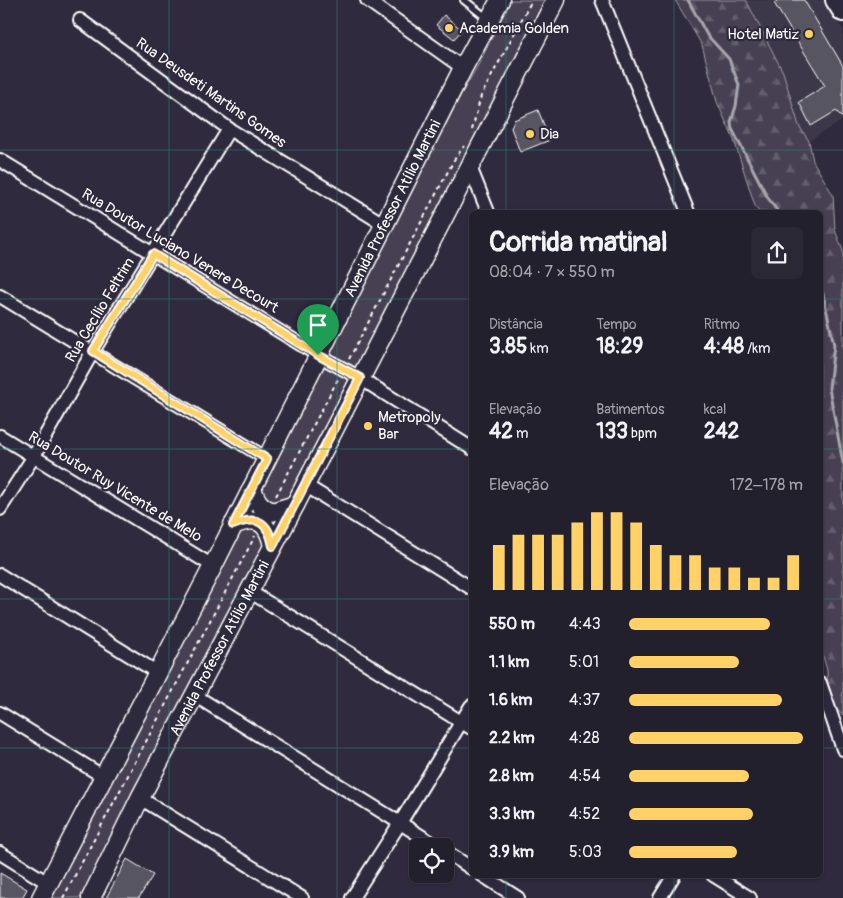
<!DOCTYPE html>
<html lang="pt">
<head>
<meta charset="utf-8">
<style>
	:root { --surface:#23202e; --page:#2b2836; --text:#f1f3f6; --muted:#a3a3aa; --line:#403e4a; --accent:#ffd166 }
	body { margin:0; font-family:Pangolin,sans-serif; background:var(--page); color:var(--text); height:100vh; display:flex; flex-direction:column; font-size:19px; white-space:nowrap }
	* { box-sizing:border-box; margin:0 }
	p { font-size:16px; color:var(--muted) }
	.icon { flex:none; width:28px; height:28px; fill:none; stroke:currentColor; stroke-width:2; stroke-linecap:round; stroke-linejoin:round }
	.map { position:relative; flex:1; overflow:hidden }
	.details { position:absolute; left:469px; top:210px; width:354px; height:668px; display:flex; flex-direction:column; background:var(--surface); border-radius:8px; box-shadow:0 1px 4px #0004,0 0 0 1px var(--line) }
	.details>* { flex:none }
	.fabs { position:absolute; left:409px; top:838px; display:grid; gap:10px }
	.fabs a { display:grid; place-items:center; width:45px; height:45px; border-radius:8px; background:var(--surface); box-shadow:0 1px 4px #0004,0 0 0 1px var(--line); font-size:25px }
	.pin { position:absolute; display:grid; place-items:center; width:42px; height:42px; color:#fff; margin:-51px -21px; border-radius:50% 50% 50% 0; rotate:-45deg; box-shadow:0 0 5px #0007 }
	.pin .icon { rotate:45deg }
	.round { display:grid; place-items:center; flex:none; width:52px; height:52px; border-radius:8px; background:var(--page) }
	.overview { display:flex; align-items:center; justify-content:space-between; height:85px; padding:0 20px }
	h1 { font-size:28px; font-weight:700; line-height:38px }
	.metrics { display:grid; grid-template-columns:repeat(3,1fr); gap:8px; height:85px; padding:5px 20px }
	.metrics div { display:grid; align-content:center }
	.metrics b { font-size:21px; font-weight:700 }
	.metrics small { font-size:14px; font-weight:400 }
	.metrics p { font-size:14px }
	.chart { height:140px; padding:10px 20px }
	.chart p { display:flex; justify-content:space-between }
	.chart svg { width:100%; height:90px; margin-top:5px; stroke:var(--accent); stroke-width:6 }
	ul { padding:0 20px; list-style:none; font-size:16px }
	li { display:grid; grid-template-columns:80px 60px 1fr; align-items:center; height:38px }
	li i { height:12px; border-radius:6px; background:var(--accent) }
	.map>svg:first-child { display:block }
	.built { fill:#3c3749 }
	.green { fill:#464152; stroke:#a2a0a8 }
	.forest { fill:url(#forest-firs); stroke:#a2a0a8 }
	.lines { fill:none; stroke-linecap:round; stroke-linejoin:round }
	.stream { stroke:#a7a6ad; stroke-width:3 }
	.building { fill:#595564; stroke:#fff }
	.lane-casing { stroke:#fff; stroke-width:10 }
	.street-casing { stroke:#fff; stroke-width:16 }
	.secondary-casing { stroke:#fff; stroke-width:21 }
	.primary-casing { stroke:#fff; stroke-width:24 }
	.path { stroke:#fff; stroke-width:2; stroke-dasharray:4 4; stroke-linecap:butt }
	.lane { stroke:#2f2a3d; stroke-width:6 }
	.street { stroke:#2f2a3d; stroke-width:12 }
	.secondary { stroke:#2f2a3d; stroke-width:18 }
	.primary { stroke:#2f2a3d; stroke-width:20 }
	.route-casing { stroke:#fff; stroke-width:10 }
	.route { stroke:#ffd166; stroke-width:6 }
	.grid { fill:none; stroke:#27847c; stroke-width:1; stroke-opacity:0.55 }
	.poi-dot { fill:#ffd166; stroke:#2f2a3d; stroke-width:2 }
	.labels { text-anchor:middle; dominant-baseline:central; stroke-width:4.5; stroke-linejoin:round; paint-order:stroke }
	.poi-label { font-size:15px; fill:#fff; stroke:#2f2a3d; text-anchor:start }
	.street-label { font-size:15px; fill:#fff; stroke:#2f2a3d }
</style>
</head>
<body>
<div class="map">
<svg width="843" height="898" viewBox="0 0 843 898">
	<defs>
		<pattern id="forest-firs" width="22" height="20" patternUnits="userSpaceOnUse" patternTransform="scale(1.25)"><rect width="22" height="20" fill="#464152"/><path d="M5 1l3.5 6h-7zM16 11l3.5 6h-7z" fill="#625e6c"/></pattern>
	</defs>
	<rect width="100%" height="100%" fill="#2f2a3d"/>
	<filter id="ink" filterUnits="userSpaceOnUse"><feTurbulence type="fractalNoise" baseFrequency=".02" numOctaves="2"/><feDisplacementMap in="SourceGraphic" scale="10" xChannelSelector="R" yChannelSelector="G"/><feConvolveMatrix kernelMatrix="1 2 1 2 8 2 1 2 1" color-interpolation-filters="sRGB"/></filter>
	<g filter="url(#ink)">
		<polygon class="built" points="746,0 825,0 843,30 843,120 809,141 799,126 783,72"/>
		<polygon class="green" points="510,0 554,0 89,898 44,898 432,144 480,62"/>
		<polygon class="forest" points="675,0 746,0 783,72 799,126 809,141 813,161 833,195 835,230 843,251 843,716 833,705 828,690 827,670 820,646 820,212 759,212 755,206 734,140 717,102 702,45"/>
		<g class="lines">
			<g class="stream">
				<polyline points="688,0 707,35 729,59 739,85 736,106 731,122 732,129 768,198 778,212"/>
				<polyline points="820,287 823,294 834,345 829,388 843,463"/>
			</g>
		</g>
		<g class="building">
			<polygon points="779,0 804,0 843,66 843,118 836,111 811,126 799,102 825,86 774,3"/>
			<polygon points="444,15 462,30 454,39 436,25"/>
			<polygon points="538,110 550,140 520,152 511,128 514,120"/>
			<polygon points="127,859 153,875 139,898 106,898"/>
			<polygon points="0,873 27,889 22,898 0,898"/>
		</g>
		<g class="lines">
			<defs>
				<polyline id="lane" points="464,0 488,19"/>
				<g id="street">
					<polyline points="367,0 463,68"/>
					<polyline points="602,0 688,212"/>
					<polyline points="80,20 229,129 377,220"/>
					<polyline points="0,160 318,355 360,378 471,448"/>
					<polyline points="470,167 488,212"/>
					<polyline points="0,296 267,459"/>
					<polyline points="0,436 213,566"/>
					<polyline points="305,485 471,588"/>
					<polyline points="0,509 34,456 93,351 229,129"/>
					<polyline points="0,575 158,673"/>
					<polyline points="249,591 471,728"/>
					<polyline points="820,683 843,749"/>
					<polyline points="194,695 437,846"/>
					<polyline points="0,713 104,777"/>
					<polyline points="140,798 302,898"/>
					<polyline points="445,851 471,868"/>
					<polyline points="0,853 48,883"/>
					<polyline points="482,875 518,898"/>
					<polyline points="713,875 750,898"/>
					<polyline points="352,898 400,823 471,706"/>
					<polyline points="660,898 674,875"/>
				</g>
				<g id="secondary">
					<path d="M252 488C256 501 259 506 272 512L295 505"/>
					<path d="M233 525C257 515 268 521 273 546"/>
					<path id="s1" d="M41 898 213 566 463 68 500 0"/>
					<path id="s2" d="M91 898 140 798 295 505 556 0"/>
				</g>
				<polyline id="primary" points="836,0 843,11"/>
			</defs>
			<use href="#lane" class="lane-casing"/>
			<use href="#street" class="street-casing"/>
			<use href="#secondary" class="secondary-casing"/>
			<use href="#primary" class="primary-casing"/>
			<g class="path">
				<polyline points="472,130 481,96 532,0"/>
				<polyline points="349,359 454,160 464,146"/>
				<polyline points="276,496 338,379"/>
				<polyline points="63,898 255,536"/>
			</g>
			<use href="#lane" class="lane"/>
			<use href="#street" class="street"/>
			<use href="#secondary" class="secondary"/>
			<use href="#primary" class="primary"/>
		</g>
	</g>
	<g class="lines" filter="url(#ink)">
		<defs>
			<path id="route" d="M153 254 318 355 360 378 273 546C268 521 257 515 233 525L267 459 93 351Z"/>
		</defs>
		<use href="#route" class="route-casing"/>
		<use href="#route" class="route"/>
	</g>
	<path class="grid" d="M169 0V898M337 0V898M506 0V212M674 0V212M0 150H843M0 299H471M820 299H843M0 449H471M820 449H843M0 599H471M820 599H843M0 748H471M820 748H843M506 875V898M674 875V898"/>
	<g class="poi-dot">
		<circle cx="449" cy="28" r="5"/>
		<circle cx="809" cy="34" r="5"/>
		<circle cx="530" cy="134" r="5"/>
		<circle cx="368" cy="426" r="5"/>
	</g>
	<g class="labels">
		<g class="poi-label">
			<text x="459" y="28">Academia Golden</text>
			<text x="799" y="34" text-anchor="end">Hotel Matiz</text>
			<text x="540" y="134">Dia</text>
			<text x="378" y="417">Metropoly<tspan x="378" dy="17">Bar</tspan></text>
		</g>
		<g class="street-label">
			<text transform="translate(211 93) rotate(35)">Rua Deusdeti Martins Gomes</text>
			<text stroke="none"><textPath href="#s1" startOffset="774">Avenida Professor Atílio Martini</textPath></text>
			<text transform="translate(180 251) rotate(31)">Rua Doutor Luciano Venere Decourt</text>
			<text transform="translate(100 310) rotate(-59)">Rua Cecílio Feltrim</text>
			<text transform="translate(115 487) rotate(31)">Rua Doutor Ruy Vicente de Melo</text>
			<text stroke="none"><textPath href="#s2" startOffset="281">Avenida Professor Atílio Martini</textPath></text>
		</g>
	</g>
</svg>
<div class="fabs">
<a><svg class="icon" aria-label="locate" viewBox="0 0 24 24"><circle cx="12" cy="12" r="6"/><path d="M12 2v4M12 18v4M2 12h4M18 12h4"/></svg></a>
</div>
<div class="pin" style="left:318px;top:355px;background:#1e9e55"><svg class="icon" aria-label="arrive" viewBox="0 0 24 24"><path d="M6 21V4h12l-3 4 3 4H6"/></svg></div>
<section class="details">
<div class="overview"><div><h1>Corrida matinal</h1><p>08:04 · 7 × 550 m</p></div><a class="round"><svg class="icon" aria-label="share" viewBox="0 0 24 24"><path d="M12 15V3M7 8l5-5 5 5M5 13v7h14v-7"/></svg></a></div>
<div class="metrics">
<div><p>Distância</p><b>3.85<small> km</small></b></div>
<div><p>Tempo</p><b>18:29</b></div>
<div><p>Ritmo</p><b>4:48<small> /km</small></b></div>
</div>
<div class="metrics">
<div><p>Elevação</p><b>42<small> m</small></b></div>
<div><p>Batimentos</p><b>133<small> bpm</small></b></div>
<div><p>kcal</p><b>242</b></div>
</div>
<div class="chart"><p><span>Elevação</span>172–178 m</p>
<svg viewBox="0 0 160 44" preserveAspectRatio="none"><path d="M5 44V22M15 44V17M25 44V17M35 44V17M45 44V11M55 44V6M65 44V6M75 44V11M85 44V22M95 44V27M105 44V27M115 44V33M125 44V33M135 44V38M145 44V38M155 44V27"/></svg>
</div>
<ul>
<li><b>550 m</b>4:43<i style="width:81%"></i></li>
<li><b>1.1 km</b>5:01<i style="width:63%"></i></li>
<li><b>1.6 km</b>4:37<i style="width:88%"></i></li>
<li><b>2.2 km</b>4:28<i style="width:100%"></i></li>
<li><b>2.8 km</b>4:54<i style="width:69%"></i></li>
<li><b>3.3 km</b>4:52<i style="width:71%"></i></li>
<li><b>3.9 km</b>5:03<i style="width:62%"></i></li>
</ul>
</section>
</div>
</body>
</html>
